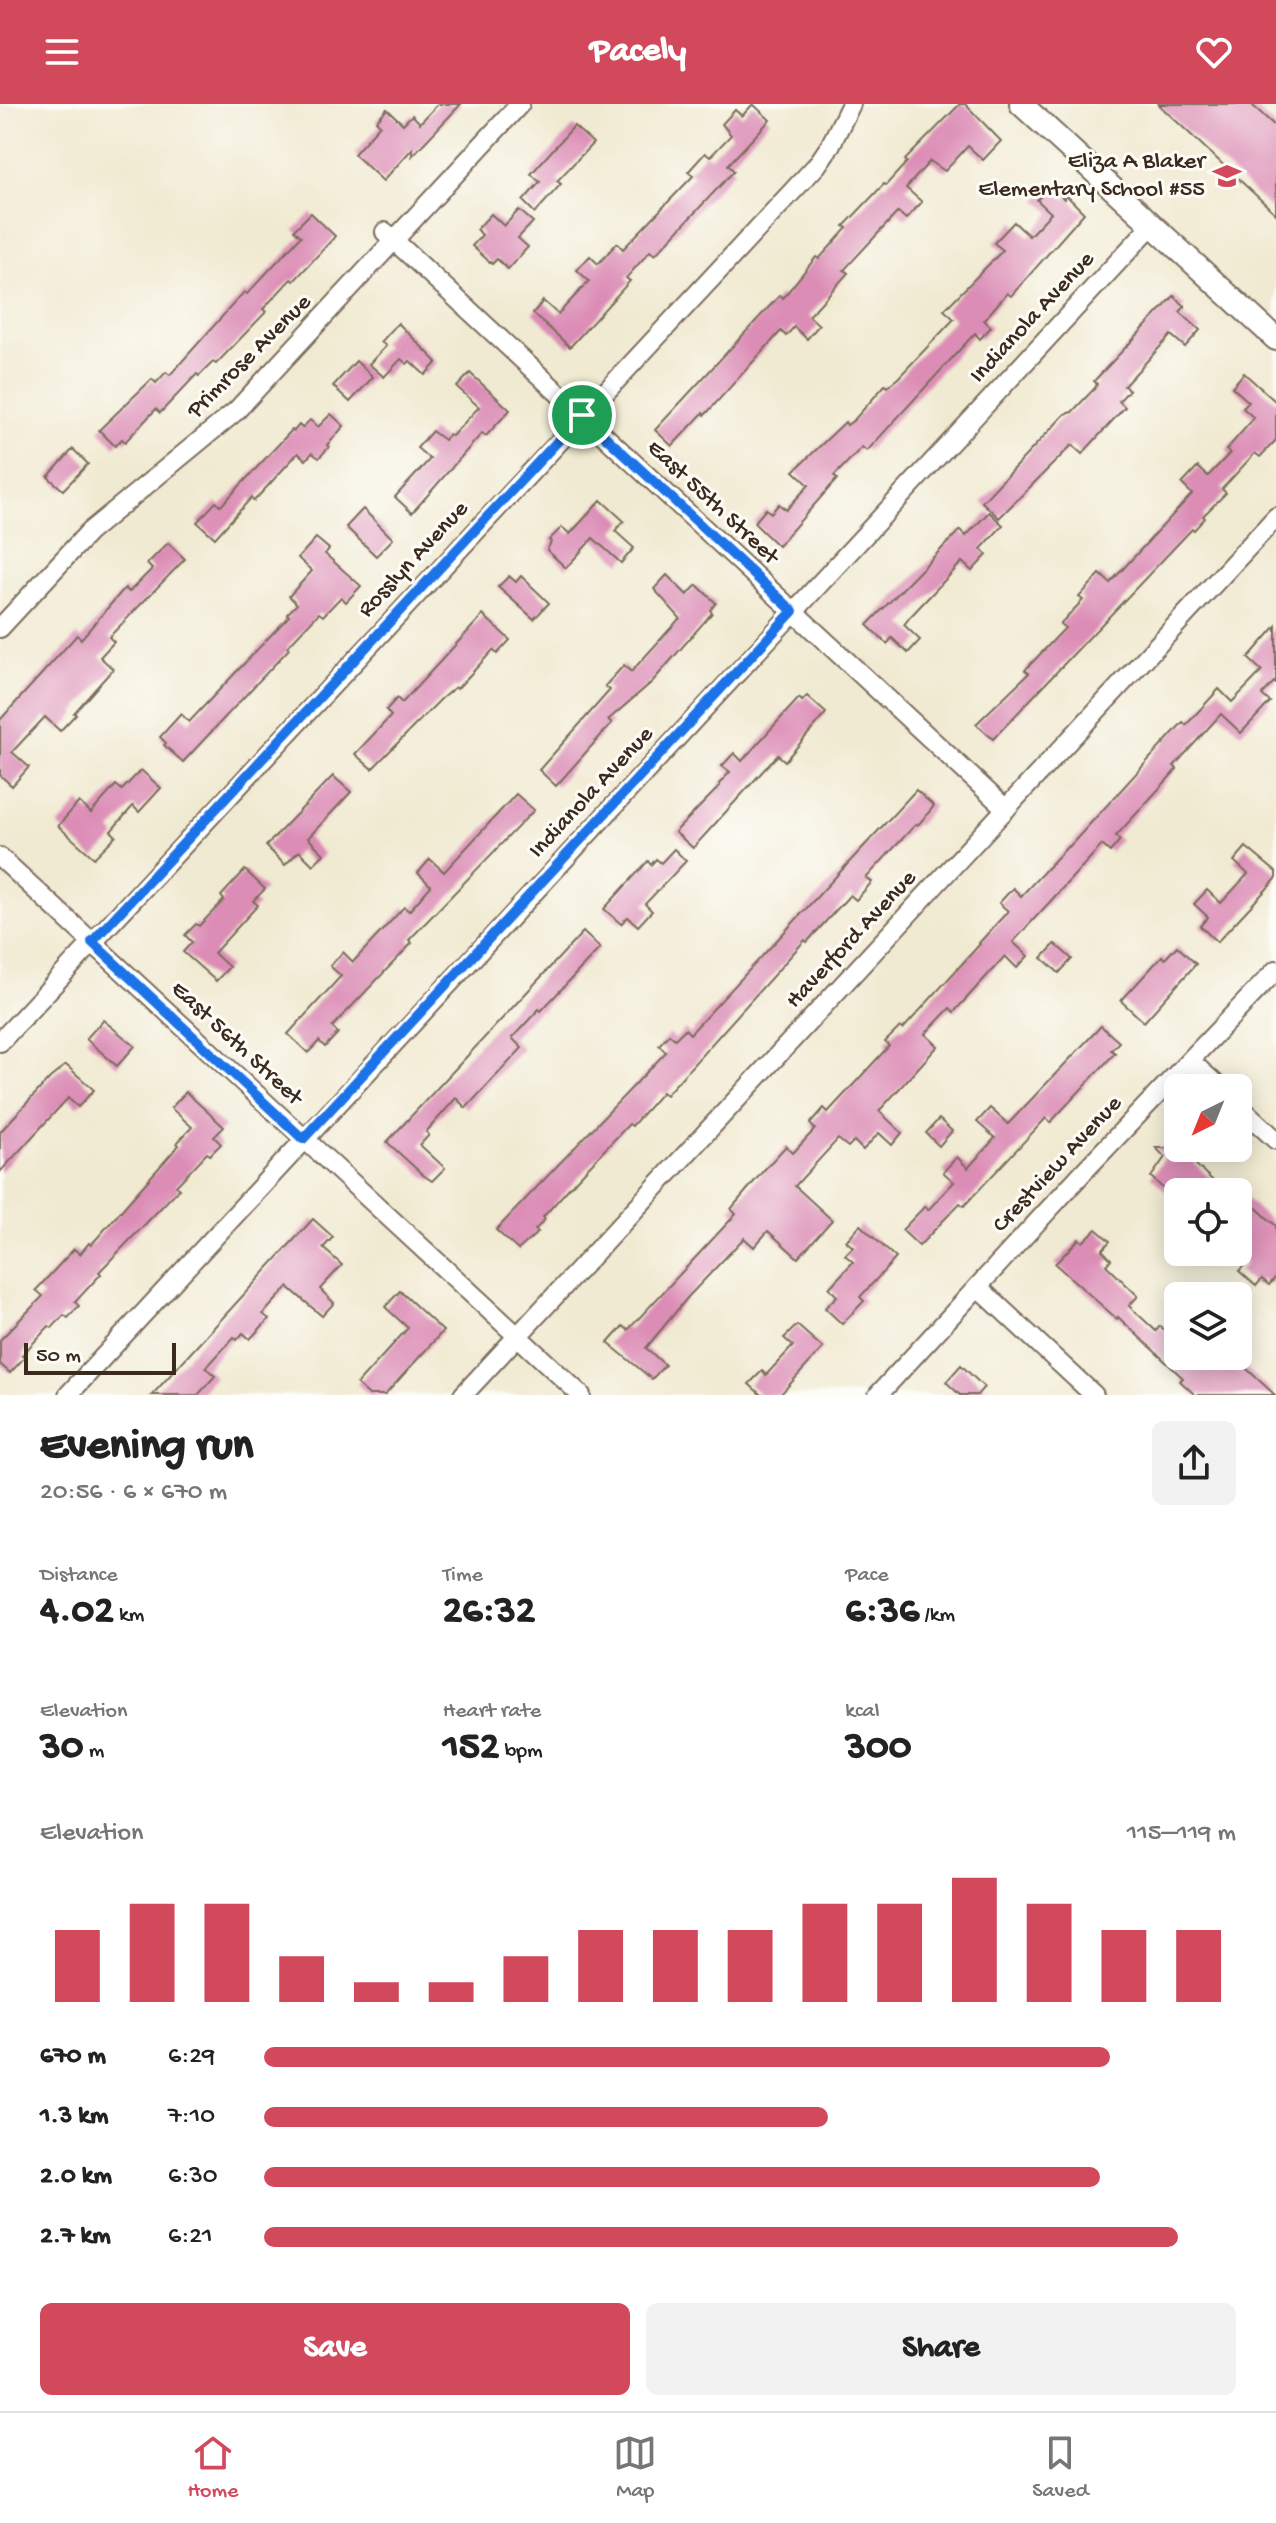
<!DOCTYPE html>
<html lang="en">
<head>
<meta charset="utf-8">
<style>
	:root { --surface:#fff; --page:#f2f2f2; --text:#222; --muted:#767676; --line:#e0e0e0; --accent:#d1495b }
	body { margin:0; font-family:"Gochi Hand",sans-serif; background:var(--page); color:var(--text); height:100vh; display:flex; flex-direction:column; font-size:30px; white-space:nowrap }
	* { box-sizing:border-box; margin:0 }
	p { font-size:26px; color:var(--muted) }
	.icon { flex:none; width:44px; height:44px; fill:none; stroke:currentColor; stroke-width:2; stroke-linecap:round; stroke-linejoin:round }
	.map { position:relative; height:1291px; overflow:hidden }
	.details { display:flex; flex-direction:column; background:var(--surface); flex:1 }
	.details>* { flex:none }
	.needle { width:52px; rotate:223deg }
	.tools { position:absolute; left:1164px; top:970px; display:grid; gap:16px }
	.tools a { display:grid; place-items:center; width:88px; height:88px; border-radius:12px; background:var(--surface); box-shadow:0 4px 20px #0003; font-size:40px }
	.scale { position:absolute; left:24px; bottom:20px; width:152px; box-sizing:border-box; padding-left:8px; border:4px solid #3b2a1e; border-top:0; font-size:22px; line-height:28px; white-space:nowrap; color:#3b2a1e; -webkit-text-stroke:6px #fdfcf7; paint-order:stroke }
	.pin { position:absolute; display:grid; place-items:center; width:68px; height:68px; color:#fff; margin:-34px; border:4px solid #fff; border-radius:50%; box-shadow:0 2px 8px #0007 }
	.round { display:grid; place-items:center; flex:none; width:84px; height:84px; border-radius:12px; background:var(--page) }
	.head { display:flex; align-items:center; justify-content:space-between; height:136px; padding:0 40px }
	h1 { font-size:44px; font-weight:700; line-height:60px }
	.stats { display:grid; grid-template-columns:repeat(3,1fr); gap:12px; height:136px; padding:8px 40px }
	.stats div { display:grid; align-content:center }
	.stats b { font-size:40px; font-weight:700 }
	.stats small { font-size:22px; font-weight:400 }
	.stats p { font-size:22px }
	.chart { height:224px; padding:16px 40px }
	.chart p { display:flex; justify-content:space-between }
	.chart svg { width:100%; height:144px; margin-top:8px; stroke:var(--accent); stroke-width:6 }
	.action { display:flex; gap:16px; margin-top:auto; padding:16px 40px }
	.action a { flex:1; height:92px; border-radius:12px; background:var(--accent); color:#fff; font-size:32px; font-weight:700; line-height:92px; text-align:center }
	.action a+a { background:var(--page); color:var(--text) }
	ul { padding:0 40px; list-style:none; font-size:26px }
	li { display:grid; grid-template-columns:128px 96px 1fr; align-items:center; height:60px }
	li i { height:20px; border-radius:10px; background:var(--accent) }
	header { display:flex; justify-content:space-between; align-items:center; height:104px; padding:0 40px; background:var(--accent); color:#fff; font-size:36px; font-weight:700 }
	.menu { display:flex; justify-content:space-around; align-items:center; height:112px; border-top:2px solid var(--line); background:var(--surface); font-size:22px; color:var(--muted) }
	.menu a { display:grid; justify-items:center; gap:4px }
	.menu .active { color:var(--accent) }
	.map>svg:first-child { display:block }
	.building { fill:#dc8db6 }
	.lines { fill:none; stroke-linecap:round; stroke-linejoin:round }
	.minor-casing { stroke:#7b6d5d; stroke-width:22 }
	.tertiary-casing { stroke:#7b6d5d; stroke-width:26 }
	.minor { stroke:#fff; stroke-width:18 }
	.tertiary { stroke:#fff; stroke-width:22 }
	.route-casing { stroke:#fff; stroke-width:16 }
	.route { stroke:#1a73e8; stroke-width:10 }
	.labels { text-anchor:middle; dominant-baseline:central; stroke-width:6; stroke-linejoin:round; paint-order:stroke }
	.poi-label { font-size:24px; fill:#3b2a1e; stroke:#fdfcf7; text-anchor:end }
	.street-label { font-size:24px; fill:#3b2a1e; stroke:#fdfcf7 }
</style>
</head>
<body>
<header><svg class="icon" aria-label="menu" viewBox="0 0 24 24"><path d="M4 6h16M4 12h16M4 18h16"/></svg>Pacely<svg class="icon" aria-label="heart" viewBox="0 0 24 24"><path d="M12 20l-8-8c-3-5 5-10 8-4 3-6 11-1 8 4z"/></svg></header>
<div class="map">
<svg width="1276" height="1291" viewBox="0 0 1276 1291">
	<rect width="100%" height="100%" fill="#fdfcf7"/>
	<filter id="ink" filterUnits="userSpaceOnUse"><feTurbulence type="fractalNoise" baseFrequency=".0125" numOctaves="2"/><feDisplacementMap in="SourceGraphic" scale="16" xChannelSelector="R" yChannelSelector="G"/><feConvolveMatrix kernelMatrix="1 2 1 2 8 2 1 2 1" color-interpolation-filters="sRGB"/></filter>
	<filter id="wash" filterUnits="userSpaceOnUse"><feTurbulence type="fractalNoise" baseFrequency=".006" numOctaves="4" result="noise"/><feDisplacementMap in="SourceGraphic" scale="32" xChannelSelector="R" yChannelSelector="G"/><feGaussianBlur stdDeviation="1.8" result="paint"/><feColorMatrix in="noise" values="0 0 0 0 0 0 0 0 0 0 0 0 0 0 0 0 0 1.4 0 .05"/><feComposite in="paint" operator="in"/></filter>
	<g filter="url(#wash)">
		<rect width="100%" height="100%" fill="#f1ead2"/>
		<g id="blocks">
			<g class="building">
				<polygon points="438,0 461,0 412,52 412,45 383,77 354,50 380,21 376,17 387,5 403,20 412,11 420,19"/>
				<polygon points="753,0 770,16 728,61 734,67 655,151 650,147 626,174 630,177 570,243 533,209 543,197 558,210 589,177 577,166 590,152 598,160 617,139 623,145 693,72 688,68 705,49 710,53 731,31 722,20 735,6 742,12"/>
				<polygon points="960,0 965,0 1001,37 983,56 968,42 945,67 930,57 906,84 922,98 906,115 898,108 844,166 848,169 809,212 819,221 807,235 794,223 786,232 781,227 705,311 703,309 672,342 655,326 780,191 783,194 816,153 819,155 847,124 844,122 884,80 886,81 907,58 905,56"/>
				<polygon points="1158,0 1251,0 1276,23 1276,110"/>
				<polygon points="574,22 593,39 557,77 561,80 535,109 523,97 540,78 531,70"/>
				<polygon points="1050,82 1064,95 1067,92 1084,109 1011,192 1007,189 984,216 991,223 980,235 975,229 867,347 862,343 834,372 837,375 778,442 754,419 766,405 771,409 779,400 786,406 809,381 794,367 845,318 847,321 854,316 885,281 887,283 898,274 954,215 944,206 1003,146 994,139 1014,118 1029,132 1051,109 1037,96"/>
				<polygon points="519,106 533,118 518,134 528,143 508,165 497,155 492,160 472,142 482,131 477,125 491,110 504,122"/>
				<polygon points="311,109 335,132 331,137 294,177 291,175 263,205 266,208 216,260 213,258 199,272 197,270 160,309 156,305 125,338 122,335 115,342 99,326 152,275 156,279 166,268 170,271 244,188 247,190 301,132 294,126"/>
				<polygon points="1174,192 1185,202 1180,208 1200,226 1185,243 1171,231 1124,282 1129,286 1119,297 1125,303 1082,350 1072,341 999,414 982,398 1065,310 1072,308 1095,284 1097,280 1094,277"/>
				<polygon points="398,219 437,258 425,271 410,257 407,260 401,255 384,273 369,260 386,242 381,238"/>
				<polygon points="356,257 373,273 350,298 333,282"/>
				<polygon points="470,269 510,306 486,332 482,329 412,409 395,393 430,355 417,344 432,327 444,336 449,330 452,332 479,303 457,283"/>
				<polygon points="1244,269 1276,298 1276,336 1260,353 1255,349 1222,385 1226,389 1203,412 1205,414 1194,426 1192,425 993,635 976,620 1029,569 1025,566 1065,524 1060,520 1083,496 1079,493 1100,470 1110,479 1192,390 1182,380 1198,363 1208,372 1230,349 1226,346 1254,314 1243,304 1249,298 1232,283"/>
				<polygon points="331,310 344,322 327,341 329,343 319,354 312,349 306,356 298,349 254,397 251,394 215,434 197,418 216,398 221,402 292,326 294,327 299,321 302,324 310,316 318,323"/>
				<polygon points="73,345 88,360 63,386 48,373"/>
				<polygon points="601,396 624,417 615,427 634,444 621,459 593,434 566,464 547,446 551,438 549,436 562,423 570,430"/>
				<polygon points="363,405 393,435 376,452 346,423"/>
				<polygon points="989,408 1003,421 981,445 987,451 972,467 962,458 910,513 904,521 920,536 908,549 892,534 887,540 867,521 960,426 966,432"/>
				<polygon points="316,434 329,445 325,450 361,482 346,498 341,493 323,512 319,509 287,543 289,545 183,658 164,641 166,639 160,633 181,610 189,618 289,512 287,510 297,500 289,492 312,467 298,454"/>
				<polygon points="168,439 185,455 109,533 114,538 100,553 113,565 74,609 76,610 60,627 45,613 12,648 29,663 12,682 0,671 0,616 77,531 81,535 123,486 125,484 129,488 152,465 147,460"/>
				<polygon points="667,471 687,491 697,481 716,499 710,506 712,509 652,578 608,616 612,619 556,682 539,666 610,586 605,582 624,561 631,568 680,514 654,485"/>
				<polygon points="509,472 516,478 521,472 549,499 534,515 498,483"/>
				<polygon points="483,511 510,536 497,550 493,546 457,585 455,583 441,595 372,665 355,650 391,612 386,606 397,594 402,599"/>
				<polygon points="1276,522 1276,580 1274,578 1262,591 1270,598 1241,629 1221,610 1174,662 1177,665 1116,732 1120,736 1110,748 1102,741 1013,838 1028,852 1017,864 1005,852 954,908 950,904 925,930 938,942 879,1007 902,1029 892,1041 879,1029 863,1046 854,1037 848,1043 838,1035 795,1082 832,1116 798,1154 768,1127 754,1143 744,1134 688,1193 646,1244 665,1261 652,1275 608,1239 623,1222 628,1226 736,1110 731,1105 764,1066 786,1042 793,1049 815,1025 810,1020 824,1004 828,1008 889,942 885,938 900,923 903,925 980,840 979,839 1008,807 999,799 1013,784 1021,792 1068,742 1069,743 1183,618 1186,621 1219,585 1232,598 1262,567 1248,554"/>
				<polygon points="807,592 826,609 785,657 778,651 772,657 693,744 675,728 720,682 719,680 730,668 722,662 734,649 742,657 799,594 802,597"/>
				<polygon points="141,666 161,684 139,708 133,702 111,727 116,732 94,754 58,722 79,698 91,709 116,681 122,686"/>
				<polygon points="333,672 351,688 308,734 324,750 313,761 299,747 285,761 266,742"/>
				<polygon points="916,686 934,702 919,720 914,722 866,774 872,778 856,796 850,791 807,838 805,836 666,991 662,988 632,1022 629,1020 579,1073 543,1113 545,1115 535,1126 538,1128 518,1146 496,1126 666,948 659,941 669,930 675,935 685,925 690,930"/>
				<polygon points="516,690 534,706 409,836 412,839 332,923 338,929 325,943 319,937 308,949 288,930 341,872 330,862 343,848 353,858 404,803 409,807 431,782 418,769 430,755 444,768"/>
				<polygon points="1246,743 1276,768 1276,775 1217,838 1200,822 1208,813 1194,800 1207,786 1221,799 1248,770 1234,757"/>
				<polygon points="674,745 686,757 645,800 652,807 638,822 628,813 621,820 604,805 648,757 651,761 656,755 661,759"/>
				<polygon points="245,766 265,785 253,797 258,801 214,849 229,863 216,877 183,848 192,838 185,831 196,820 199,822 224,796 221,792"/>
				<polygon points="583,828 600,844 541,907 539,905 512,934 522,944 466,1004 456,994 426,1028 429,1031 420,1041 445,1064 432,1077 423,1071 387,1038"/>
				<polygon points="1055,840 1072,855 1059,869 1042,854"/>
				<polygon points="1177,842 1196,860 1144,918 1121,897 1162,852 1165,855"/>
				<polygon points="103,916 135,942 117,962 86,935"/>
				<polygon points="1101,922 1119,938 1111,946 1115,949 1050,1019 1046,1014 964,1102 960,1099 919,1142 902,1126 925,1102 928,1106 954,1078 943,1068 957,1053 968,1064 995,1034 977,1018 990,1004 1008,1020"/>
				<polygon points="66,961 94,986 78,1003 68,994 0,1068 0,1028 50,974"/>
				<polygon points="186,988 224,1023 214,1033 221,1040 210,1051 207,1049 176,1082 179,1085 99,1168 101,1170 75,1198 79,1202 68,1214 64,1211 52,1224 49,1222 22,1251 25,1253 10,1269 0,1260 0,1236 43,1192 36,1186 74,1145 80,1150 89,1139 91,1141 179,1041 177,1039 192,1023 171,1004"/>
				<polygon points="939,1015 952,1027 939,1042 926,1029"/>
				<polygon points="1156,1044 1193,1044 1201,1051 1194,1059 1225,1088 1167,1088 1151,1073 1165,1053"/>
				<polygon points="1238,1087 1276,1122 1276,1173 1269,1181 1262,1175 1256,1182 1239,1167 1246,1159 1238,1152"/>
				<polygon points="313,1115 333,1133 323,1144 342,1161 320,1185 334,1199 322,1212 288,1183 263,1210 269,1215 250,1235 243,1229 237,1236 234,1233 206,1264 215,1272 198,1291 152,1291"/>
				<polygon points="860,1121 896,1154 860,1193 864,1197 842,1220 825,1204 837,1192 829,1184 853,1158 845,1151 853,1143 846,1137"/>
				<polygon points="1096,1125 1110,1137 1102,1146 1111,1155 1106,1161 1138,1192 1129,1202 1156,1227 1160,1222 1178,1239 1178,1252 1199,1252 1213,1265 1225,1252 1233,1252 1275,1291 1195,1291 1180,1277 1183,1274 1118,1213 1117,1215 1055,1160 1079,1135 1083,1138"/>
				<polygon points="400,1187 443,1227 385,1291 369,1291 357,1280 408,1224 385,1203"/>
				<polygon points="797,1221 823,1244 780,1291 761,1291 749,1280 762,1267 766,1271 793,1242 784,1234"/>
				<polygon points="961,1261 984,1283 977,1291 960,1291 946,1278"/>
			</g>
		</g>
	</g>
	<g filter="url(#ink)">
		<use href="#blocks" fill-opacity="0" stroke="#7b6d5d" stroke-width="2"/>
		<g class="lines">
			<defs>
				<g id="minor">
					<polyline points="385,128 1006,705"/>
					<polyline points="0,524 89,428 236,307 520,0"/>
					<polyline points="0,753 581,1291"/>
					<polyline points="0,938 817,61 830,42 851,0"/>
					<polyline points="1190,957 1220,984"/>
					<polyline points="1238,1001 1276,1036"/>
					<polyline points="978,1183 1094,1291"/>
					<polyline points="68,1291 1152,121"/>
					<polyline points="463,1291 1276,413"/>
					<polyline points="878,1291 1086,1065 1276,866"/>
				</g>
				<polyline id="tertiary" points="1021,0 1276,235"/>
			</defs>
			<use href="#minor" class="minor-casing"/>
			<use href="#tertiary" class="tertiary-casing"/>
			<use href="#minor" class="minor"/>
			<use href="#tertiary" class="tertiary"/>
		</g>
	</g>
	<g class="lines" filter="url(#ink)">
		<defs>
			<polygon id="route" points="582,311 793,507 303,1035 92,838"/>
		</defs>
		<use href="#route" class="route-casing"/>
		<use href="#route" class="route"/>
	</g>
	<defs>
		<symbol id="school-bare" viewBox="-9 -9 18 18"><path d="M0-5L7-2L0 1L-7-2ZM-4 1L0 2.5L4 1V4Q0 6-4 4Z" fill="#d1495b" stroke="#fdfcf7" stroke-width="2.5" paint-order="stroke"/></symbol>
	</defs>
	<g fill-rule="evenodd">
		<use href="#school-bare" x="1207" y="52" width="40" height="40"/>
	</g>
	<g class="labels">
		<g class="poi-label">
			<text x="1205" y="58">Eliza A Blaker<tspan x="1205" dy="28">Elementary School #55</tspan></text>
		</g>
		<g class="street-label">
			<text transform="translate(1033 214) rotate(-47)">Indianola Avenue</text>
			<text transform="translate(250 253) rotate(-45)">Primrose Avenue</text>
			<text transform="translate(712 399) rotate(43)">East 55th Street</text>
			<text transform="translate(414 456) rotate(-47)">Rosslyn Avenue</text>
			<text transform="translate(592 689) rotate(-47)">Indianola Avenue</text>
			<text transform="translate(852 836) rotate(-47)">Haverford Avenue</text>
			<text transform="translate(236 940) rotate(43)">East 56th Street</text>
			<text transform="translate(1058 1061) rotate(-47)">Crestview Avenue</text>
		</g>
	</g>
</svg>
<div class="tools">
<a><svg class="needle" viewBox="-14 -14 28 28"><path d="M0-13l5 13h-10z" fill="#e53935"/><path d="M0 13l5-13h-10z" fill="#767676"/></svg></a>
<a><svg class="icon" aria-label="locate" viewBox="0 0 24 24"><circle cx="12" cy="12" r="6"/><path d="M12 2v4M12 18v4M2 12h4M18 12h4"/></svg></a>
<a><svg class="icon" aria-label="layers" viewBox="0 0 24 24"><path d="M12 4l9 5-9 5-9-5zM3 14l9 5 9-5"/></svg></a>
</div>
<div class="scale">50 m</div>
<div class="pin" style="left:582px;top:311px;background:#1e9e55"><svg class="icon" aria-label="arrive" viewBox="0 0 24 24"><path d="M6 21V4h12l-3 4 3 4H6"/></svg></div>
</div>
<section class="details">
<div class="head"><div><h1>Evening run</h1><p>20:56 · 6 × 670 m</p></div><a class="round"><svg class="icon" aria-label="share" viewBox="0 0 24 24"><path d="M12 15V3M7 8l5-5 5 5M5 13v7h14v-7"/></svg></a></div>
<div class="stats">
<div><p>Distance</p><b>4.02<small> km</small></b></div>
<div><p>Time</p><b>26:32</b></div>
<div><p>Pace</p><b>6:36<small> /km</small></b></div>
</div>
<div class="stats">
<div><p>Elevation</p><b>30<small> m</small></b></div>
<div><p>Heart rate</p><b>152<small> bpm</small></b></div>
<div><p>kcal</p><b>300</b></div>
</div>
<div class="chart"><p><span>Elevation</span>115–119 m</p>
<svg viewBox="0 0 160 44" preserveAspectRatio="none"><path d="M5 44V22M15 44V14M25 44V14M35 44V30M45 44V38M55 44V38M65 44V30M75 44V22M85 44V22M95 44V22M105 44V14M115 44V14M125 44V6M135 44V14M145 44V22M155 44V22"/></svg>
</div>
<ul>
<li><b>670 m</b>6:29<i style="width:87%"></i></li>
<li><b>1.3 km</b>7:10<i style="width:58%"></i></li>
<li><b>2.0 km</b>6:30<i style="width:86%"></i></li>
<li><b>2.7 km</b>6:21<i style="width:94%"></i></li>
</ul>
<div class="action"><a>Save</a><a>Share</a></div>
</section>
<nav class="menu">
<a class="active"><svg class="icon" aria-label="home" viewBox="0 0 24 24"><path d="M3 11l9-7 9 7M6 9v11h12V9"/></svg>Home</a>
<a><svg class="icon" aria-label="map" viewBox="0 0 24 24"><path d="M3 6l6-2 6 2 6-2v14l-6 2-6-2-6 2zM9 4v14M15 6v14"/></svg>Map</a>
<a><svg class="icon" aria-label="saved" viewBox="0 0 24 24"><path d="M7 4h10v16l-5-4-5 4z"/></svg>Saved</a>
</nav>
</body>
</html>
